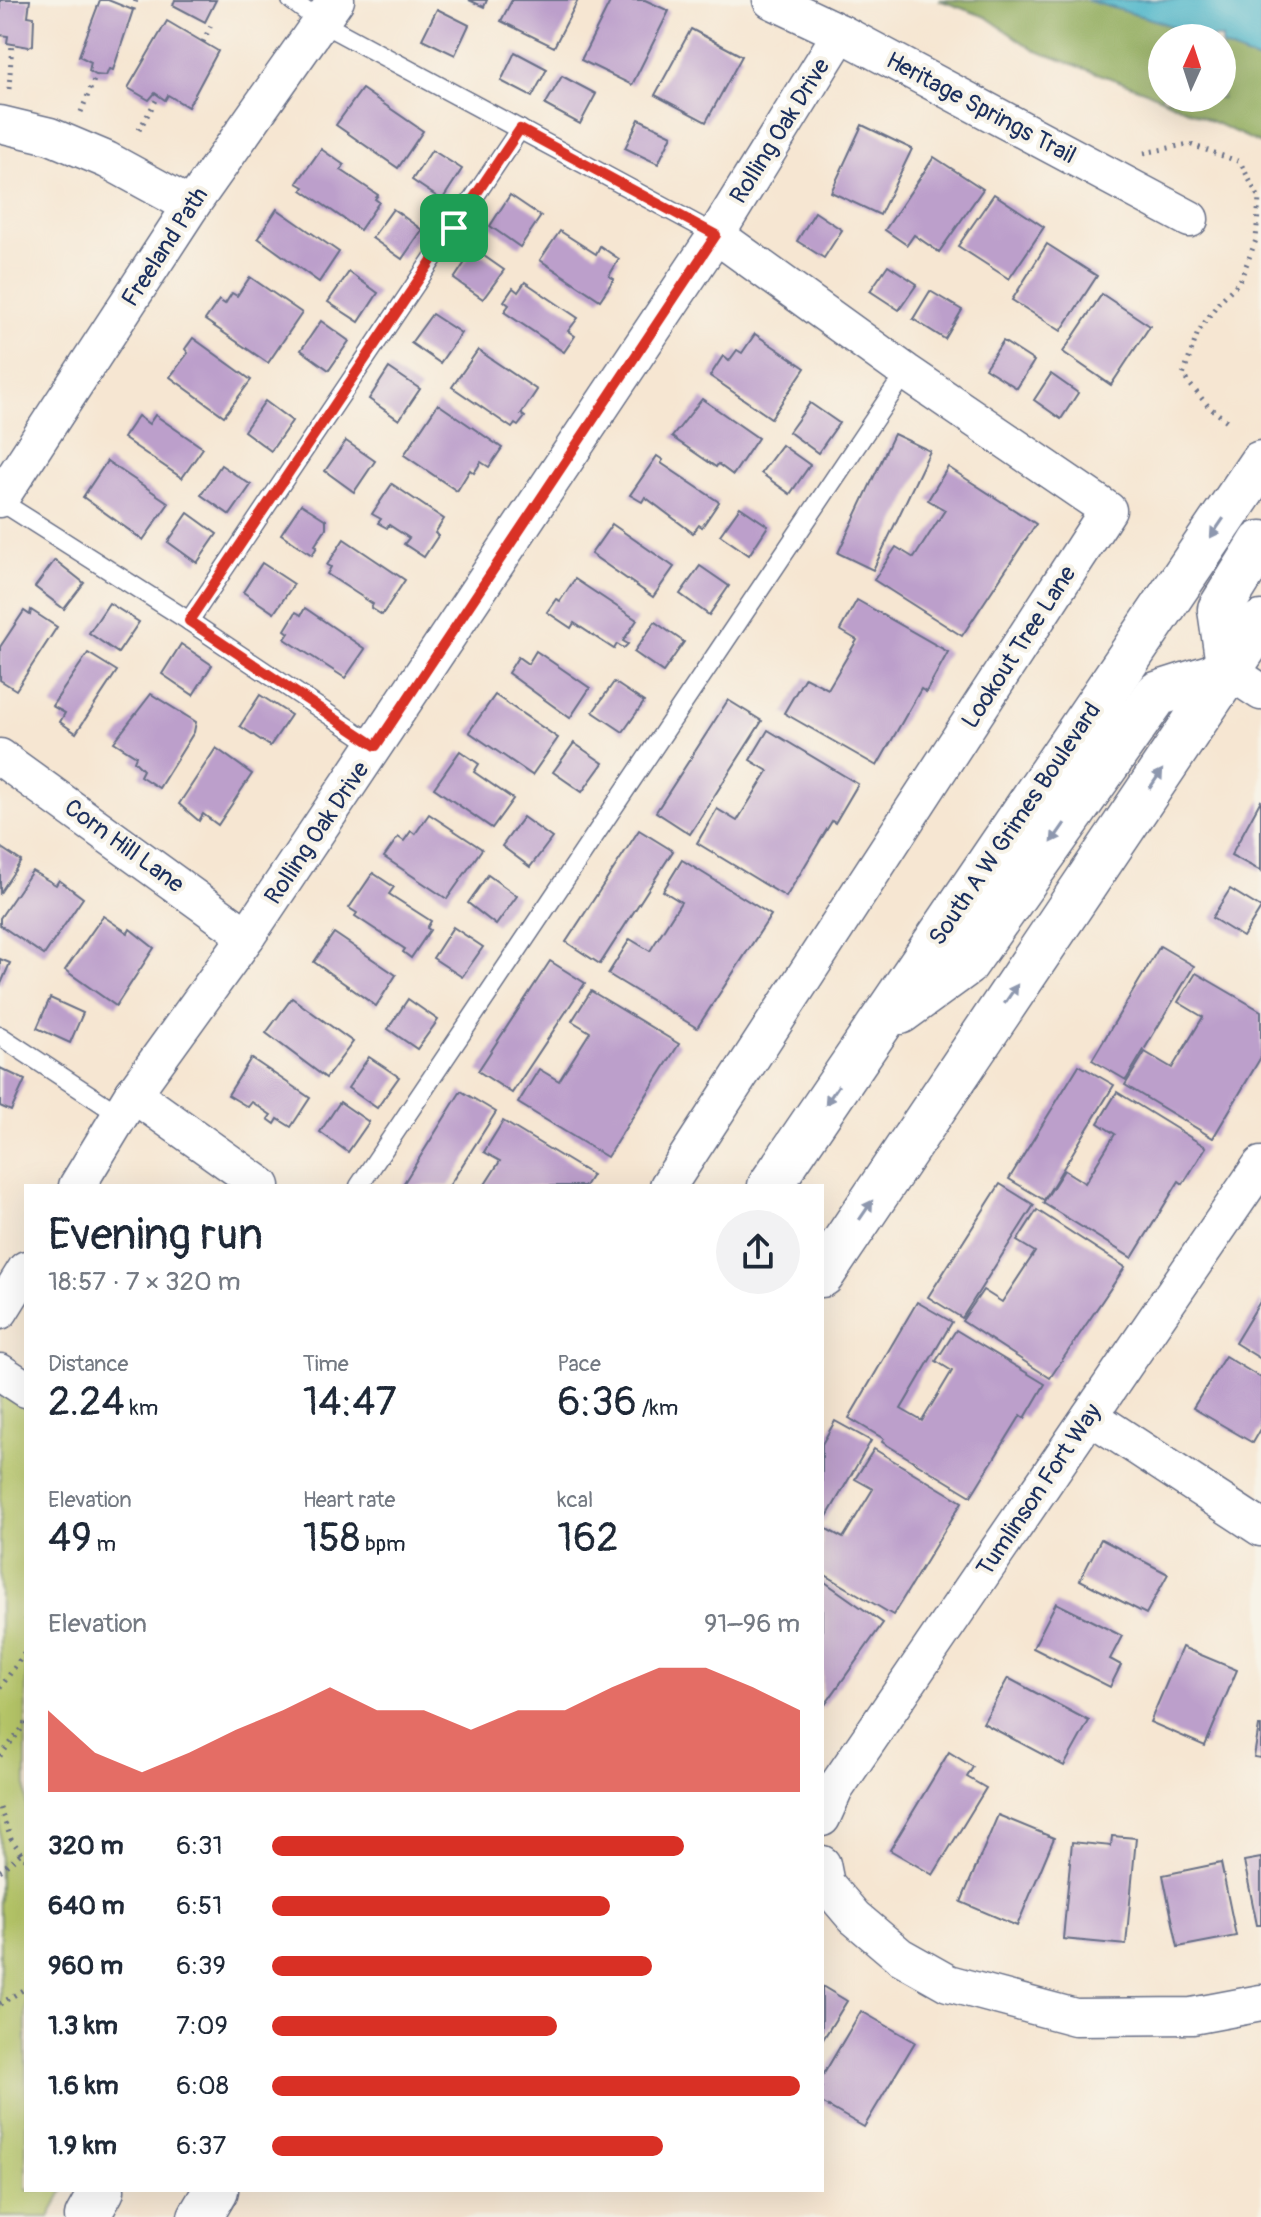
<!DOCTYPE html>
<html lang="en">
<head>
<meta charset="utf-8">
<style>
	:root { --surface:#fff; --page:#f2f2f3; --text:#1f2937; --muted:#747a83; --accent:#d93025 }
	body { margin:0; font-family:Pangolin,sans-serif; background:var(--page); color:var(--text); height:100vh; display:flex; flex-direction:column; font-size:30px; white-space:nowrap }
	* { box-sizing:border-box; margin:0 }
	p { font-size:26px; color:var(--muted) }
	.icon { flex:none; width:44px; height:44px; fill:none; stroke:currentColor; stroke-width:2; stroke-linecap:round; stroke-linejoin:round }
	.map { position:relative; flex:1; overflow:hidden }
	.panel { position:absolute; left:24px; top:1184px; width:800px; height:1008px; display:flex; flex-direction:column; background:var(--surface); border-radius:0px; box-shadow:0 8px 32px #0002 }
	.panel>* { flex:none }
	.needle { width:52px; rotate:3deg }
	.controls { position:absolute; left:1148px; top:24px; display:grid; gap:16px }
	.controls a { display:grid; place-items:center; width:88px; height:88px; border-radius:50%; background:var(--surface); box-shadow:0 8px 32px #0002; font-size:40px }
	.pin { position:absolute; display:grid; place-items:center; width:68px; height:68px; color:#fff; margin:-34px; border-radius:16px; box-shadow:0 4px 12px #0006 }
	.round { display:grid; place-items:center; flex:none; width:84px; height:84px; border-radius:42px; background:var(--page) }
	.summary { display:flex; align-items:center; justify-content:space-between; height:136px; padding:0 24px }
	h1 { font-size:44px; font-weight:600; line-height:60px }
	.figures { display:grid; grid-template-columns:repeat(3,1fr); gap:12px; height:136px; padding:8px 24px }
	.figures div { display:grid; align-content:center }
	.figures b { font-size:40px; font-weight:600 }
	.figures small { font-size:22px; font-weight:400 }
	.figures p { font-size:22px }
	.chart { height:224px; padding:16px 24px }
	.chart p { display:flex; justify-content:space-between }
	.chart svg { width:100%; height:144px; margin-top:8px; fill:var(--accent); opacity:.7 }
	ul { padding:0 24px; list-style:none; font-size:26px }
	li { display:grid; grid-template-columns:128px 96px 1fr; align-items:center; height:60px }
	li i { height:20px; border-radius:10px; background:var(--accent) }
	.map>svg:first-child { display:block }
	.green { fill:#b7c769; stroke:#697b64; stroke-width:2 }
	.forest { fill:#91ac5d; stroke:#566e5e; stroke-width:2 }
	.water { fill:#4bb5c9; stroke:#337294; stroke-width:2 }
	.building { fill:#bc9fcb }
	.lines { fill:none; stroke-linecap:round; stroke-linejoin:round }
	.service-casing { stroke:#686f87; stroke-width:21 }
	.minor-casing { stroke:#686f87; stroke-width:39 }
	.secondary-casing { stroke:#686f87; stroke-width:47 }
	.path { stroke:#686f87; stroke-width:5; stroke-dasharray:2 6; stroke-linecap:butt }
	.service { stroke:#fff; stroke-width:18 }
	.minor { stroke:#fff; stroke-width:36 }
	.secondary { stroke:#fff; stroke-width:44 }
	.oneway { fill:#8d97ae }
	.route-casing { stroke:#fff; stroke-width:16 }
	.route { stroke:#d93025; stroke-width:10 }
	.labels { text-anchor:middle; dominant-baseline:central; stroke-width:8; stroke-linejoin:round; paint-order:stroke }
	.street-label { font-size:24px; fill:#1b2f5e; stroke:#f7f3e8 }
</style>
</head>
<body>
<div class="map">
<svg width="1261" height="2217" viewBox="0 0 1261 2217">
	<rect width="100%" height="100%" fill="#f7f3e8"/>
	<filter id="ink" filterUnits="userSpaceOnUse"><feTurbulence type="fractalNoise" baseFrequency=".0125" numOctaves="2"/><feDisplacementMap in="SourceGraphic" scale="16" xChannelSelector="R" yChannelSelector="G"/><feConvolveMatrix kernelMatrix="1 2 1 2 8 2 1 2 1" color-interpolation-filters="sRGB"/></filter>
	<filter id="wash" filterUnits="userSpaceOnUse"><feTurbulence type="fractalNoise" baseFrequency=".006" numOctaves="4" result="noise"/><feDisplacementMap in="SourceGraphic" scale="32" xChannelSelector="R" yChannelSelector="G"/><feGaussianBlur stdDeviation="1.8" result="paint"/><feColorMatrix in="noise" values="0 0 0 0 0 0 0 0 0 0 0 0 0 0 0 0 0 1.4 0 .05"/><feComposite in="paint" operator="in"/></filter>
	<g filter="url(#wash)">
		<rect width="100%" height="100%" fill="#f6e6d2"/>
		<polygon class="green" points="0,1381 26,1399 26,2190 64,2190 49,2217 0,2217"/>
		<polygon class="forest" points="939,0 1086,0 1158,21 1201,38 1162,38 1162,98 1222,98 1222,46 1261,62 1261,144 1146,91 1034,50 986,17"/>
		<polygon class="water" points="1086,0 1261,0 1261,62 1222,46 1222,38 1201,38 1158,21"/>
		<g id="blocks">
			<g class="building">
				<polygon points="0,0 30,0 28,16 34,17 33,45 29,47 7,43 8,36 0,35"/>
				<polygon points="100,0 108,0 133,10 113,70 109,69 106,76 96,75 89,71 91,62 79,56"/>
				<polygon points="175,0 216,0 205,22 173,5"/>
				<polygon points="469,0 487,0 484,7"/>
				<polygon points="512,0 578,0 554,47 501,21"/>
				<polygon points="611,0 645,0 669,11 632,85 581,60"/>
				<polygon points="437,9 469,25 455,55 422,39"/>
				<polygon points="167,21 218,51 188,107 168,95 165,100 155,93 149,100 128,88"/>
				<polygon points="691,29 742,56 706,122 655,95"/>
				<polygon points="515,52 547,69 532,97 501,81"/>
				<polygon points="562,76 596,94 580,124 545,105"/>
				<polygon points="362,89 423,131 398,168 336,125"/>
				<polygon points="639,119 672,135 658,164 625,148"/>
				<polygon points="862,125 912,149 880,215 831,192"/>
				<polygon points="321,149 344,165 341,170 378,195 375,199 379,202 360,230 302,190 304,187 297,183"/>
				<polygon points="432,150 462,169 442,200 412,180"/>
				<polygon points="934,157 983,189 939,252 914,235 907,245 885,230"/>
				<polygon points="994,194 1044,227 1009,279 958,246"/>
				<polygon points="510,195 541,216 520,247 490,226"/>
				<polygon points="277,209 339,252 319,282 258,238"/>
				<polygon points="393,209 422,230 402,259 372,238"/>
				<polygon points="815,212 842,230 824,258 797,241"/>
				<polygon points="560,231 596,254 600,246 619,259 609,276 614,279 600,300 540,260"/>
				<polygon points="1047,244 1097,276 1061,331 1012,300"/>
				<polygon points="474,249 504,270 483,299 454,279"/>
				<polygon points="888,265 917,284 899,310 870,291"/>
				<polygon points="349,272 378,293 359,322 328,302"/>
				<polygon points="250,277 302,313 268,363 205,320 219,300 225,304 232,293 237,296"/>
				<polygon points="525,282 578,318 568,331 575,336 564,352 504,312 509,305 504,301 513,288 518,292"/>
				<polygon points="930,291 962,310 945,339 913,319"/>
				<polygon points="1102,294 1150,326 1111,385 1063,352"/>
				<polygon points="432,314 461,333 440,363 411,343"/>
				<polygon points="321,321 349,341 329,370 301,350"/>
				<polygon points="755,334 805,368 771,418 710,376 723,356 729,361 737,350 742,353"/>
				<polygon points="193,338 251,380 224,416 170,377 188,353 185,349"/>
				<polygon points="1003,341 1034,361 1017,388 985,368"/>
				<polygon points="478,350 537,390 521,414 525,417 518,426 515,424 512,428 452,387"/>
				<polygon points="389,368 420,389 399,420 369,399"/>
				<polygon points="1051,374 1078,393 1061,419 1034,400"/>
				<polygon points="702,399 758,438 733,475 718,464 716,467 672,437"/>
				<polygon points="265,401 292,421 271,451 244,431"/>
				<polygon points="810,403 839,423 818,453 789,432"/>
				<polygon points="438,404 502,448 489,467 481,462 474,473 470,470 457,491 404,455"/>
				<polygon points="155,415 203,448 182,478 123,438 138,416 149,424"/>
				<polygon points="894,434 930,451 873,570 838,553"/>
				<polygon points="346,441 375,461 354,492 325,471"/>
				<polygon points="782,445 810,465 790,494 761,473"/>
				<polygon points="657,456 663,460 661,463 719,502 702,527 699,525 693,533 645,497 642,502 630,495"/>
				<polygon points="107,461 169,503 143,540 83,497"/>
				<polygon points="221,465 251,485 230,515 201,495"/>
				<polygon points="948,467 1036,524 962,636 874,580 896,547 914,558 945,510 928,500"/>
				<polygon points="392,484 444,519 435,533 438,536 424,557 404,544 409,538 389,525 387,528 378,523 381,519 372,514"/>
				<polygon points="301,504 326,520 326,528 315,545 317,547 312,555 281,534"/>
				<polygon points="740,507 768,526 749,555 720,535"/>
				<polygon points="188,513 217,534 197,563 168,542"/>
				<polygon points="612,524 674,567 653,597 591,554"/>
				<polygon points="344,539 405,580 382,615 371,608 373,604 327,574 331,567 327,565"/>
				<polygon points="55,560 84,583 64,609 35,587"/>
				<polygon points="262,563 294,584 274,613 243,592"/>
				<polygon points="700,566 729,586 709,615 680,594"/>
				<polygon points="575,579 637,620 623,641 628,644 624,648 617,644 614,649 574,623 571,628 547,612 556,599 560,601"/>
				<polygon points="857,600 948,652 926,692 921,689 877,766 784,713 805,677 828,689 857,640 840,630"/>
				<polygon points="109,603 139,622 118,653 89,633"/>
				<polygon points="305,608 365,649 345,678 285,639 289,633 285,630 296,612 301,615"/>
				<polygon points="31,610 57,627 16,690 0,680 0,647 24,611 30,615"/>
				<polygon points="655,622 684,642 663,672 634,652"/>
				<polygon points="181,644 212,665 193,695 162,674"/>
				<polygon points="536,651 590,688 570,718 508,673 518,657 528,664"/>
				<polygon points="88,653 117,671 76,733 60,722 65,713 52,706"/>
				<polygon points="614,682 644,702 623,732 593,712"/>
				<polygon points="151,694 196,722 194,732 159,788 140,776 143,770 134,761 136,756 114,742"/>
				<polygon points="260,695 291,715 270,746 240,726"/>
				<polygon points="495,695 558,738 532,775 469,732"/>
				<polygon points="728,700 762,721 690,834 656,812"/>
				<polygon points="768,730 858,784 835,823 832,821 786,897 697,843 717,809 737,821 768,771 750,760"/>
				<polygon points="574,743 603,763 582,792 553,772"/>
				<polygon points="216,748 252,774 218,825 203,814 199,821 179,804"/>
				<polygon points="460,751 479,764 474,772 513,799 492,828 434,788"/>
				<polygon points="1261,800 1261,871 1231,855"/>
				<polygon points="429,814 482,849 447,899 384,857 398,837 404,841 411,831 415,834"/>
				<polygon points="523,817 552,838 530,867 502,846"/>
				<polygon points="639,830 673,851 600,964 566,942"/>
				<polygon points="0,847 21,861 0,893"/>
				<polygon points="682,860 771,915 697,1028 608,974 630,939 650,951 681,902 663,891"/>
				<polygon points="32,871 56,885 59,880 83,898 44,955 0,925 0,918"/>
				<polygon points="373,873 394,887 389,894 431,921 427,928 430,930 411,958 403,952 405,949 355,916 357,913 349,908"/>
				<polygon points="488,875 517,896 496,925 468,903"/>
				<polygon points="1230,889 1261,908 1243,937 1212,918"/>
				<polygon points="103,916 128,933 130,929 154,948 116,1006 65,970"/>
				<polygon points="453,927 483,947 462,977 433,958"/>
				<polygon points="334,933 396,975 376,1006 314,962"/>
				<polygon points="1160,946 1194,966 1126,1080 1092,1060"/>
				<polygon points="0,959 10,963 0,986"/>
				<polygon points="550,961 585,983 512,1093 478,1071"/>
				<polygon points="1196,973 1261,1011 1261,1057 1213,1138 1125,1085 1145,1052 1172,1068 1203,1017 1178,1002"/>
				<polygon points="591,991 679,1044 607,1157 518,1103 539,1069 559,1081 590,1032 572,1021"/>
				<polygon points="50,998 83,1013 70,1043 37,1028"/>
				<polygon points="292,998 353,1042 326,1078 266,1033"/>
				<polygon points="408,999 438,1020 417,1049 388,1029"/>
				<polygon points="369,1057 399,1077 377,1108 348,1088"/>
				<polygon points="251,1058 310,1098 291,1127 278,1119 275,1124 268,1119 271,1115 252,1102 248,1107 228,1095"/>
				<polygon points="1079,1065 1114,1085 1044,1200 1009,1179"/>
				<polygon points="0,1068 25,1080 11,1111 0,1106"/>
				<polygon points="461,1091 496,1112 449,1186 402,1186"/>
				<polygon points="1117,1092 1206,1147 1183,1184 1179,1181 1132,1258 1043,1203 1064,1170 1085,1183 1115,1134 1098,1123"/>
				<polygon points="340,1102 369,1122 348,1152 320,1132"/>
				<polygon points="503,1121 592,1175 585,1186 484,1186 500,1161 484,1152"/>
				<polygon points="1000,1184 1034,1205 962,1318 928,1297"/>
				<polygon points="1037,1210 1125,1267 1050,1378 962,1321 983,1290 1002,1302 1035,1252 1017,1241"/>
				<polygon points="1261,1300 1261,1359 1235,1343"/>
				<polygon points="917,1302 952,1322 901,1409 922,1421 952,1371 936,1361 956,1330 1045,1384 1025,1418 1021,1415 971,1496 882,1442 884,1439 849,1418"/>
				<polygon points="1225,1356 1261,1378 1261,1429 1253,1443 1193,1408"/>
				<polygon points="835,1421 871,1441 822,1525 822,1444"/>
				<polygon points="874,1449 962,1502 893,1615 822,1573 822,1529 823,1527 843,1538 873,1489 855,1479"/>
				<polygon points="1101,1539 1168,1574 1146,1614 1080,1580"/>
				<polygon points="822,1580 883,1623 822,1709"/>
				<polygon points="1056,1603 1122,1636 1110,1659 1121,1665 1110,1687 1033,1648"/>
				<polygon points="1182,1647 1237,1670 1205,1746 1150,1722"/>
				<polygon points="1008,1678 1089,1721 1064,1766 983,1723"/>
				<polygon points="1259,1726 1261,1726 1261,1758 1254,1757"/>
				<polygon points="949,1752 973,1767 967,1777 986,1788 933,1875 890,1850"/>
				<polygon points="998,1815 1054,1838 1017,1926 961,1902"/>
				<polygon points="1112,1836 1136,1838 1126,1945 1063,1939 1072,1842 1111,1846"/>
				<polygon points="1261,1858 1261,1925 1257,1925 1244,1861"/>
				<polygon points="1221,1863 1236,1936 1178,1947 1163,1875"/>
				<polygon points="822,1986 847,2001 822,2041"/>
				<polygon points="861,2011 915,2042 864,2127 822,2103 822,2077"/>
			</g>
		</g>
	</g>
	<g filter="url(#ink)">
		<use href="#blocks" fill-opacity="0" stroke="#686f87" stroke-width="2"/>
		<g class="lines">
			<defs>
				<g id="service">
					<polyline points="291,0 320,22 716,235"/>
					<polyline points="0,501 189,621 376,746"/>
					<polyline points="189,621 520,129"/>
					<polyline points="0,1036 120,1115"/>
					<polyline points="359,1186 906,372"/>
				</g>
				<g id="minor">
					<polyline points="771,0 841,33 1190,219"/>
					<polyline points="0,124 50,136 107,160 191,206"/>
					<polyline points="0,499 191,206 336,0"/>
					<polyline points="1229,671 1261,692"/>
					<polyline points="0,757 247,936"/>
					<polyline points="133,1094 262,1186"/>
					<polyline points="77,1186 133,1094 247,936 716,235 841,33"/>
					<polyline points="668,1186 1108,510 906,372 716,235"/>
					<polyline points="0,1311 26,1269"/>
					<polyline points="0,1372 26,1389"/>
					<polyline points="1090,1416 1261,1528"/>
					<polyline points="822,1818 835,1789 1261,1165"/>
					<polyline points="822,1864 826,1884 854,1917 900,1956 948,1983 1075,2017 1192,2016 1261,2003"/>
				</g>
				<g id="secondary">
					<polyline points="900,1012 966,964 1157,694 1229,671 1220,609 1261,543"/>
					<polyline points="770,1186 1261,463"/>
					<polyline points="822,1275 1261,623"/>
					<polyline points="87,2217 102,2190"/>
					<polyline points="200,2217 216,2190"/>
				</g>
			</defs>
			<use href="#service" class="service-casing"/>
			<use href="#minor" class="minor-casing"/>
			<use href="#secondary" class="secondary-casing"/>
			<g class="path">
				<polyline points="133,10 136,0"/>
				<polyline points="203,42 211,25"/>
				<polyline points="9,89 12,43"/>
				<polyline points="81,112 96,75"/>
				<polyline points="139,130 159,95"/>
				<polyline points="1144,153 1189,144 1240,162 1259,198 1256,240 1240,281 1219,302 1198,332 1183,376 1209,407 1227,421"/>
				<polyline points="26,1611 23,1616 26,1618"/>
				<polyline points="0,1688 26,1651"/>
				<polyline points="0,1756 24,1726 26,1717"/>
				<polyline points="0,1808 11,1839 26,1859"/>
				<polyline points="0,1871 21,1853"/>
				<polyline points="0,2004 26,1988"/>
			</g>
			<use href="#service" class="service"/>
			<use href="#minor" class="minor"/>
			<use href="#secondary" class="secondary"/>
		</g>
		<defs><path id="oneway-solid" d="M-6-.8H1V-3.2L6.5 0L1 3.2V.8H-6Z" transform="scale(2)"/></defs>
		<g class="oneway">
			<use href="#oneway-solid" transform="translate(1217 528) rotate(124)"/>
			<use href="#oneway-solid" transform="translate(1156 779) rotate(-56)"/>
			<use href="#oneway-solid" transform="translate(1058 833) rotate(125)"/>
			<use href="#oneway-solid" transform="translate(1011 994) rotate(-56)"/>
			<use href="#oneway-solid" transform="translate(832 1095) rotate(124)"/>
			<use href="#oneway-solid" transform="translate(866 1210) rotate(-56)"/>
		</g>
	</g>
	<g class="lines" filter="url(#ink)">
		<defs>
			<polygon id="route" points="520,129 716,235 376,746 189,621"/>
		</defs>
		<use href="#route" class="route-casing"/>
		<use href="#route" class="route"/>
	</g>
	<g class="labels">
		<g class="street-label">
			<text transform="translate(981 108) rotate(28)">Heritage Springs Trail</text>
			<text transform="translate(780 131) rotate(-58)">Rolling Oak Drive</text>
			<text transform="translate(165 247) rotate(-57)">Freeland Path</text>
			<text transform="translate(1019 647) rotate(-57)">Lookout Tree Lane</text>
			<text transform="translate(1015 824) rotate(-56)">South A W Grimes Boulevard</text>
			<text transform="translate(317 833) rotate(-56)">Rolling Oak Drive</text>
			<text transform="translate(124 846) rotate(36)">Corn Hill Lane</text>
			<text transform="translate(1039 1490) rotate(-56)">Tumlinson Fort Way</text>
		</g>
	</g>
</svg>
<div class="controls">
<a><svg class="needle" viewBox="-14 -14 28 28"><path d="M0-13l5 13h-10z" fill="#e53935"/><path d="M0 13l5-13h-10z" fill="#747a83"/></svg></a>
</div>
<div class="pin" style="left:454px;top:228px;background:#1e9e55"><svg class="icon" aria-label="arrive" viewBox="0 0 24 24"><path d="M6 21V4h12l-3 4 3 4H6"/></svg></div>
<section class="panel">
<div class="summary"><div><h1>Evening run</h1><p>18:57 · 7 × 320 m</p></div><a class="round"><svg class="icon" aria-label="share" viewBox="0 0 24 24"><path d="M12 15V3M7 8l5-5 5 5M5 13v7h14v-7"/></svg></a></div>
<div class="figures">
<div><p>Distance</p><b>2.24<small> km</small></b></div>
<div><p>Time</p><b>14:47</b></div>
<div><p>Pace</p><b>6:36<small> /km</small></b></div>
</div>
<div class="figures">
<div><p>Elevation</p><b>49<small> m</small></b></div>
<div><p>Heart rate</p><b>158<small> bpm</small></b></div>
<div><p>kcal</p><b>162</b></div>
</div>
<div class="chart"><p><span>Elevation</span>91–96 m</p>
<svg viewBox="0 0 160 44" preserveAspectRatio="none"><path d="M0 44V19L10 32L20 38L30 32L40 25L50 19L60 12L70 19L80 19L90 25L100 19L110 19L120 12L130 6L140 6L150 12L160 19V44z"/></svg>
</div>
<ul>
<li><b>320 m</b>6:31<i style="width:78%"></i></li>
<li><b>640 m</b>6:51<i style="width:64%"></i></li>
<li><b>960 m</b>6:39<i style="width:72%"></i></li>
<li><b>1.3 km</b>7:09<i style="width:54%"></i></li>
<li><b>1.6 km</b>6:08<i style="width:100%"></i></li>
<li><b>1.9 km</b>6:37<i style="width:74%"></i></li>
</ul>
</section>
</div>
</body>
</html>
